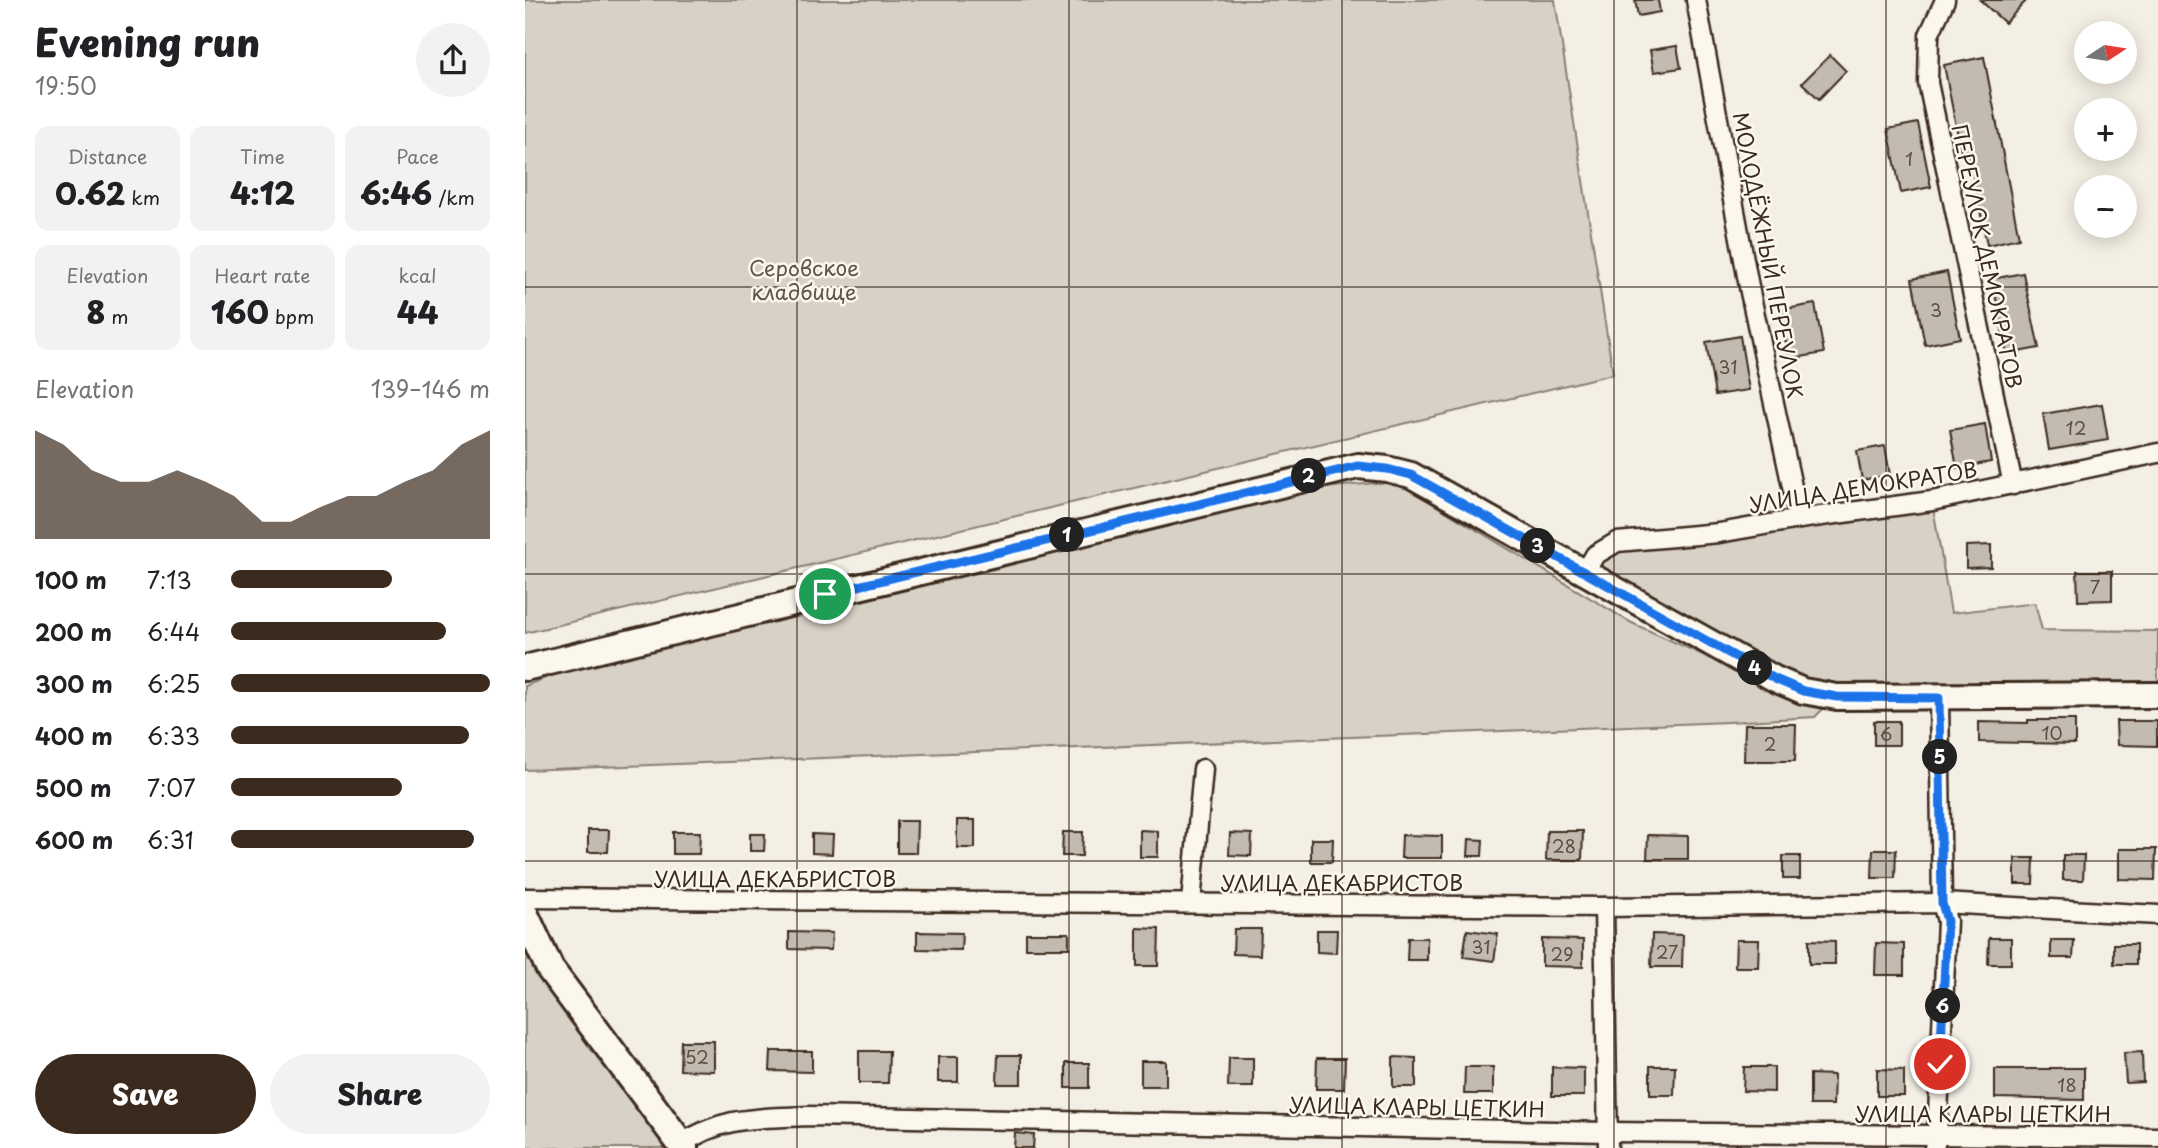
<!DOCTYPE html>
<html lang="en">
<head>
<meta charset="utf-8">
<style>
	:root { --surface:#fff; --page:#f2f2f2; --text:#202124; --muted:#757577; --accent:#3b2a1e }
	body { margin:0; font-family:"Playpen Sans",sans-serif; background:var(--page); color:var(--text); height:100vh; display:flex; flex-direction:column; font-size:26px; white-space:nowrap }
	* { box-sizing:border-box; margin:0 }
	p { font-size:23px; color:var(--muted) }
	.icon { flex:none; width:38px; height:38px; fill:none; stroke:currentColor; stroke-width:2; stroke-linecap:round; stroke-linejoin:round }
	.map { position:relative; flex:1; overflow:hidden }
	.side { display:flex; flex-direction:column; background:var(--surface); width:525px }
	.side>* { flex:none }
	.needle { width:46px; rotate:78deg }
	.controls { position:absolute; left:1549px; top:21px; display:grid; gap:14px }
	.controls a { display:grid; place-items:center; width:63px; height:63px; border-radius:50%; background:var(--surface); box-shadow:0 4px 18px #0003; font-size:35px }
	.pin { position:absolute; display:grid; place-items:center; width:60px; height:60px; color:#fff; margin:-30px; border:4px solid #fff; border-radius:50%; box-shadow:0 2px 7px #0007 }
	.km { position:absolute; width:35px; height:35px; margin:-18px; border-radius:50%; background:#222; color:#fff; font-size:19px; line-height:35px; text-align:center }
	.round { display:grid; place-items:center; flex:none; width:74px; height:74px; border-radius:37px; background:var(--page) }
	.overview { display:flex; align-items:center; justify-content:space-between; height:119px; padding:0 35px }
	h1 { font-size:38px; font-weight:800; line-height:52px }
	.metrics { display:grid; grid-template-columns:repeat(3,1fr); gap:10px; height:119px; padding:7px 35px }
	.metrics div { display:grid; align-content:center; border-radius:14px; background:var(--page); text-align:center }
	.metrics b { font-size:30px; font-weight:800 }
	.metrics small { font-size:19px; font-weight:400 }
	.metrics p { font-size:19px }
	.chart { height:196px; padding:14px 35px }
	.chart p { display:flex; justify-content:space-between }
	.chart svg { width:100%; height:126px; margin-top:7px; fill:var(--accent); opacity:.7 }
	.cta { display:flex; gap:14px; margin-top:auto; padding:14px 35px }
	.cta a { flex:1; height:80px; border-radius:42px; background:var(--accent); color:#fff; font-size:28px; font-weight:800; line-height:80px; text-align:center }
	.cta a+a { background:var(--page); color:var(--text) }
	ul { padding:0 35px; list-style:none; font-size:23px }
	li { display:grid; grid-template-columns:112px 84px 1fr; align-items:center; height:52px }
	li i { height:18px; border-radius:9px; background:var(--accent) }
	main { display:flex; flex:1; min-height:0 }
	.map>svg:first-child { display:block }
	.green { fill:#d8d1c6; stroke:#8a7e72; stroke-width:2 }
	.building { fill:#c3bbb0; stroke:#3b2a1e; stroke-width:2 }
	.lines { fill:none; stroke-linecap:round; stroke-linejoin:round }
	.minor-casing { stroke:#3b2a1e; stroke-width:23 }
	.secondary-casing { stroke:#3b2a1e; stroke-width:30 }
	.primary-casing { stroke:#3b2a1e; stroke-width:32 }
	.minor { stroke:#fbf7ec; stroke-width:18 }
	.secondary { stroke:#fbf7ec; stroke-width:24 }
	.primary { stroke:#fbf7ec; stroke-width:26 }
	.route-casing { stroke:#fff; stroke-width:14 }
	.route { stroke:#1a73e8; stroke-width:9 }
	.grid { fill:none; stroke:#3b2a1e; stroke-width:2; stroke-opacity:0.55 }
	.labels { text-anchor:middle; dominant-baseline:central; stroke-width:5; stroke-linejoin:round; paint-order:stroke }
	.number-label { font-size:18px; fill:#5d4e42 }
	.street-label { font-size:21px; fill:#3b2a1e; stroke:#fbf7ec }
	.park-label { font-size:21px; fill:#625448; stroke:#fbf7ec }
</style>
</head>
<body>
<main>
<section class="side">
<div class="overview"><div><h1>Evening run</h1><p>19:50</p></div><a class="round"><svg class="icon" aria-label="share" viewBox="0 0 24 24"><path d="M12 15V3M7 8l5-5 5 5M5 13v7h14v-7"/></svg></a></div>
<div class="metrics">
<div><p>Distance</p><b>0.62<small> km</small></b></div>
<div><p>Time</p><b>4:12</b></div>
<div><p>Pace</p><b>6:46<small> /km</small></b></div>
</div>
<div class="metrics">
<div><p>Elevation</p><b>8<small> m</small></b></div>
<div><p>Heart rate</p><b>160<small> bpm</small></b></div>
<div><p>kcal</p><b>44</b></div>
</div>
<div class="chart"><p><span>Elevation</span>139–146 m</p>
<svg viewBox="0 0 160 44" preserveAspectRatio="none"><path d="M0 44V6L10 11L20 20L30 24L40 24L50 20L60 24L70 29L80 38L90 38L100 33L110 29L120 29L130 24L140 20L150 11L160 6V44z"/></svg>
</div>
<ul>
<li><b>100 m</b>7:13<i style="width:62%"></i></li>
<li><b>200 m</b>6:44<i style="width:83%"></i></li>
<li><b>300 m</b>6:25<i style="width:100%"></i></li>
<li><b>400 m</b>6:33<i style="width:92%"></i></li>
<li><b>500 m</b>7:07<i style="width:66%"></i></li>
<li><b>600 m</b>6:31<i style="width:94%"></i></li>
</ul>
<div class="cta"><a>Save</a><a>Share</a></div>
</section>
<div class="map">
<svg width="1633" height="1148" viewBox="0 0 1633 1148">
	<rect width="100%" height="100%" fill="#f3efe4"/>
	<filter id="ink" filterUnits="userSpaceOnUse"><feTurbulence type="fractalNoise" baseFrequency=".0143" numOctaves="2"/><feDisplacementMap in="SourceGraphic" scale="14" xChannelSelector="R" yChannelSelector="G"/><feConvolveMatrix kernelMatrix="1 2 1 2 8 2 1 2 1" color-interpolation-filters="sRGB"/></filter>
	<g filter="url(#ink)">
		<g class="green">
			<polygon points="0,0 1030,0 1088,374 0,633"/>
			<polygon points="870,481 1107,623 1298,709 1290,717 1203,722 0,770 0,686 38,671 788,489"/>
			<polygon points="1407,501 1426,613 1510,603 1517,630 1633,631 1633,695 1312,697 1060,572 1092,542"/>
			<polygon points="0,915 159,1148 0,1148"/>
		</g>
		<g class="building">
			<polygon points="1110,0 1133,0 1135,12 1113,16"/>
			<polygon points="1455,0 1502,0 1480,23"/>
			<polygon points="1152,46 1156,68 1129,72 1125,50"/>
			<polygon points="1305,55 1321,71 1294,99 1277,83"/>
			<polygon points="1459,57 1494,238 1462,245 1444,155 1437,157 1419,65"/>
			<polygon points="1393,123 1406,187 1376,193 1363,129"/>
			<polygon points="1422,272 1435,338 1400,345 1387,279"/>
			<polygon points="1498,273 1514,348 1482,354 1467,279"/>
			<polygon points="1290,304 1299,353 1264,359 1255,310"/>
			<polygon points="1215,336 1224,390 1190,395 1181,342"/>
			<polygon points="1577,404 1583,440 1524,450 1518,414"/>
			<polygon points="1460,424 1466,462 1432,468 1425,430"/>
			<polygon points="1360,446 1365,475 1337,480 1332,451"/>
			<polygon points="1466,545 1466,567 1441,568 1441,546"/>
			<polygon points="1552,571 1587,571 1587,600 1553,601"/>
			<polygon points="1503,720 1550,720 1550,744 1454,742 1454,722 1503,723"/>
			<rect x="1349" y="721" width="25" height="24"/>
			<polygon points="1591,721 1632,721 1632,746 1592,745"/>
			<polygon points="1220,724 1271,724 1270,761 1219,761"/>
			<rect x="432" y="820" width="18" height="28"/>
			<polygon points="372,821 392,821 391,853 372,853"/>
			<polygon points="63,830 84,830 83,852 63,852"/>
			<polygon points="615,830 633,831 633,857 615,857"/>
			<polygon points="1022,831 1058,831 1057,860 1021,860"/>
			<polygon points="148,832 175,832 174,854 148,854"/>
			<polygon points="538,832 558,832 557,856 537,856"/>
			<polygon points="705,833 727,834 726,856 704,855"/>
			<polygon points="225,834 240,834 239,851 225,851"/>
			<polygon points="287,834 308,835 307,854 287,853"/>
			<polygon points="877,835 917,836 917,858 876,858"/>
			<polygon points="1123,835 1163,836 1163,859 1122,859"/>
			<polygon points="786,839 808,839 807,862 786,862"/>
			<polygon points="944,839 958,840 957,856 943,856"/>
			<polygon points="1594,849 1631,849 1630,880 1594,879"/>
			<polygon points="1348,850 1371,850 1370,878 1347,878"/>
			<polygon points="1538,855 1559,855 1558,880 1538,880"/>
			<rect x="1258" y="856" width="17" height="23"/>
			<polygon points="1490,858 1509,858 1508,884 1490,884"/>
			<polygon points="612,928 634,929 633,966 612,966"/>
			<polygon points="709,929 736,929 735,955 708,954"/>
			<polygon points="792,930 812,930 811,953 792,952"/>
			<polygon points="942,930 973,934 969,961 938,957"/>
			<polygon points="264,932 307,933 306,950 264,949"/>
			<polygon points="392,932 437,933 436,950 392,949"/>
			<rect x="501" y="933" width="43" height="15"/>
			<polygon points="1127,934 1158,935 1157,967 1126,967"/>
			<polygon points="883,938 902,938 902,960 882,960"/>
			<polygon points="1464,938 1486,938 1486,964 1463,964"/>
			<polygon points="1017,939 1058,940 1058,967 1017,966"/>
			<polygon points="1211,940 1234,940 1233,967 1210,967"/>
			<polygon points="1284,940 1310,941 1310,964 1284,964"/>
			<polygon points="1526,940 1549,940 1548,958 1526,958"/>
			<polygon points="1351,943 1379,944 1379,975 1350,975"/>
			<rect x="1589" y="944" width="22" height="20"/>
			<polygon points="156,1041 189,1041 189,1071 155,1070"/>
			<polygon points="246,1051 287,1051 287,1072 245,1071"/>
			<polygon points="334,1051 364,1051 363,1083 334,1083"/>
			<polygon points="1617,1052 1618,1082 1601,1083 1599,1053"/>
			<polygon points="473,1055 496,1055 496,1084 472,1084"/>
			<rect x="413" y="1057" width="20" height="25"/>
			<polygon points="868,1057 891,1058 891,1087 868,1087"/>
			<polygon points="704,1058 728,1058 728,1087 703,1087"/>
			<polygon points="792,1058 820,1058 819,1089 791,1089"/>
			<rect x="616" y="1061" width="25" height="25"/>
			<rect x="541" y="1063" width="23" height="25"/>
			<polygon points="1125,1066 1150,1066 1149,1095 1125,1095"/>
			<polygon points="940,1067 968,1067 968,1094 939,1094"/>
			<polygon points="1027,1067 1059,1068 1059,1096 1027,1096"/>
			<polygon points="1219,1067 1249,1067 1249,1092 1218,1091"/>
			<polygon points="1525,1068 1559,1068 1559,1100 1470,1098 1470,1069 1525,1069"/>
			<polygon points="1352,1069 1379,1070 1379,1096 1352,1096"/>
			<polygon points="1285,1074 1309,1075 1308,1105 1285,1105"/>
			<polygon points="490,1133 509,1135 508,1148 489,1148"/>
		</g>
		<g class="lines">
			<defs>
				<g id="minor">
					<polyline points="1171,0 1225,292 1274,519"/>
					<polyline points="1420,0 1404,35 1403,83 1488,485"/>
					<polyline points="1060,572 1070,555 1092,542 1194,533 1274,519 1407,501 1633,453"/>
					<polyline points="0,898 1079,907 1417,903 1633,915"/>
					<polyline points="666,903 678,769"/>
					<polyline points="1079,907 1083,1148"/>
					<path d="M156 1144C201 1115 231 1119 283 1116L1083 1132 1633 1137"/>
					<polyline points="1409,1148 1412,1136 1422,921 1417,903 1414,698"/>
				</g>
				<polyline id="secondary" points="0,668 833,466 862,469 886,475 1250,679 1278,691 1312,697 1633,695"/>
				<polyline id="primary" points="0,915 25,969 159,1148"/>
			</defs>
			<use href="#minor" class="minor-casing"/>
			<use href="#secondary" class="secondary-casing"/>
			<use href="#primary" class="primary-casing"/>
			<use href="#minor" class="minor"/>
			<use href="#secondary" class="secondary"/>
			<use href="#primary" class="primary"/>
		</g>
	</g>
	<g class="lines" filter="url(#ink)">
		<defs>
			<polyline id="route" points="300,594 833,466 862,469 886,475 1250,679 1278,691 1312,697 1414,698 1417,903 1422,921 1415,1064"/>
		</defs>
		<use href="#route" class="route-casing"/>
		<use href="#route" class="route"/>
	</g>
	<path class="grid" d="M272 0V1148M544 0V1148M817 0V1148M1089 0V1148M1361 0V1148M0 287H1633M0 574H1633M0 861H1633"/>
	<g class="labels">
		<g class="number-label">
			<text x="1384" y="158">1</text>
			<text x="1411" y="309">3</text>
			<text x="1203" y="366">31</text>
			<text x="1551" y="427">12</text>
			<text x="1570" y="586">7</text>
			<text x="1527" y="732">10</text>
			<text x="1361" y="733">6</text>
			<text x="1245" y="743">2</text>
			<text x="1039" y="845">28</text>
			<text x="956" y="946">31</text>
			<text x="1142" y="951">27</text>
			<text x="1037" y="953">29</text>
			<text x="172" y="1056">52</text>
			<text x="1542" y="1084">18</text>
		</g>
		<g class="street-label">
			<text transform="translate(1244 255) rotate(79)">МОЛОДЁЖНЫЙ ПЕРЕУЛОК</text>
			<text transform="translate(1463 256) rotate(78)">ПЕРЕУЛОК ДЕМОКРАТОВ</text>
			<text transform="translate(1338 486) rotate(-9)">УЛИЦА ДЕМОКРАТОВ</text>
			<text x="250" y="878">УЛИЦА ДЕКАБРИСТОВ</text>
			<text x="817" y="882">УЛИЦА ДЕКАБРИСТОВ</text>
			<text transform="translate(892 1106) rotate(1)">УЛИЦА КЛАРЫ ЦЕТКИН</text>
			<text x="1458" y="1113">УЛИЦА КЛАРЫ ЦЕТКИН</text>
		</g>
		<g class="park-label">
			<text x="279" y="267">Серовское<tspan x="279" dy="24">кладбище</tspan></text>
		</g>
	</g>
</svg>
<div class="controls">
<a><svg class="needle" viewBox="-14 -14 28 28"><path d="M0-13l5 13h-10z" fill="#e53935"/><path d="M0 13l5-13h-10z" fill="#757577"/></svg></a>
<a>+</a>
<a>−</a>
</div>
<div class="pin" style="left:300px;top:594px;background:#1e9e55"><svg class="icon" aria-label="arrive" viewBox="0 0 24 24"><path d="M6 21V4h12l-3 4 3 4H6"/></svg></div>
<div class="pin" style="left:1415px;top:1064px;background:#d93025"><svg class="icon" aria-label="check" viewBox="0 0 24 24"><path d="M5 12l5 5 9-10"/></svg></div>
<b class="km" style="left:542px;top:535px">1</b>
<b class="km" style="left:784px;top:476px">2</b>
<b class="km" style="left:1013px;top:546px">3</b>
<b class="km" style="left:1230px;top:668px">4</b>
<b class="km" style="left:1415px;top:757px">5</b>
<b class="km" style="left:1418px;top:1006px">6</b>
</div>
</main>
</body>
</html>
